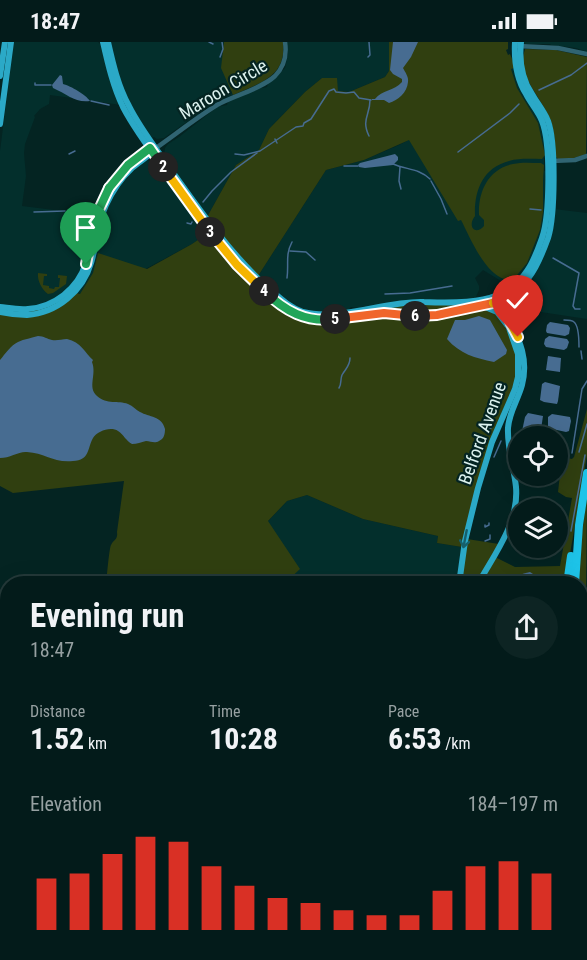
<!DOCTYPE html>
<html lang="en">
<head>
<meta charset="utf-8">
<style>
	:root { --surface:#031b1a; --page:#0d2423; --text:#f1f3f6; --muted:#97a1a2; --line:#243939; --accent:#d93025 }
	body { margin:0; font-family:"Roboto Condensed",sans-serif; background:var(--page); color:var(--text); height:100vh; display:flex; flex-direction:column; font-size:22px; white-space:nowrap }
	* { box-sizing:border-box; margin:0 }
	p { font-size:20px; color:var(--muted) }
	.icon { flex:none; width:33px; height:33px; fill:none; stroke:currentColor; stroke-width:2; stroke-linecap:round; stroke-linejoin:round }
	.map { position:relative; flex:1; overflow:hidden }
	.side { position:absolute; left:0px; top:534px; width:588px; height:384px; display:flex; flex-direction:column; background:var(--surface); border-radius:24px 24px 0 0; box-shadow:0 6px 24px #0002,0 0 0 2px var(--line) }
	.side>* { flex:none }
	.tools { position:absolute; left:508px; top:384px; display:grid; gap:12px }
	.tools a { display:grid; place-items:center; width:60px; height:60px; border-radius:50%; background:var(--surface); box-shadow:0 6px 24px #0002,0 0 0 2px var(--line); font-size:30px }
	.pin { position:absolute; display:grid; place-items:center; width:51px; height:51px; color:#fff; margin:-62px -26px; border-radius:50% 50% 50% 0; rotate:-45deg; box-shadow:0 0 6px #0007 }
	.pin .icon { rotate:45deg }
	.km { position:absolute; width:30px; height:30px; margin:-15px; border-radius:50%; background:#222; color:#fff; font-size:16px; line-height:30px; text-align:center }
	.round { display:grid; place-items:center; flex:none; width:63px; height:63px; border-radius:32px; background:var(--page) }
	.head { display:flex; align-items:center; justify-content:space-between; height:102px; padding:0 30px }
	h1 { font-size:33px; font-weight:700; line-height:45px }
	.figures { display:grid; grid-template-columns:repeat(3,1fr); gap:9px; height:102px; padding:6px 30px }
	.figures div { display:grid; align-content:center }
	.figures b { font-size:30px; font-weight:700 }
	.figures small { font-size:16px; font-weight:400 }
	.figures p { font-size:16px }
	.chart { height:168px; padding:12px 30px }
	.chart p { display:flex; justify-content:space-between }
	.chart svg { width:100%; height:108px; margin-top:6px; stroke:var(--accent); stroke-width:6 }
	.status { display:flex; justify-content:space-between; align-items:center; height:42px; padding:0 30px; background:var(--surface); direction:ltr }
	.status svg { height:16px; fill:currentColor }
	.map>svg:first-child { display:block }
	.built { fill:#032f2c }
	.green { fill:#303f10 }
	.water { fill:#476c91 }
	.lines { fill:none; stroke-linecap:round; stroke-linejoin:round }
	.stream { stroke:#476c91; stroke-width:1.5 }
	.minor { stroke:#306472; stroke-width:4.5 }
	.major { stroke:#2ba9c7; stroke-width:6 }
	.highway { stroke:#1ec4e9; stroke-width:8 }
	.oneway { stroke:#16606c }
	.split-1-casing { stroke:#fff; stroke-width:12 }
	.split-2-casing { stroke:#fff; stroke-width:12 }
	.split-3-casing { stroke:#fff; stroke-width:12 }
	.split-4-casing { stroke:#fff; stroke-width:12 }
	.split-5-casing { stroke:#fff; stroke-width:12 }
	.split-6-casing { stroke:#fff; stroke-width:12 }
	.split-7-casing { stroke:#fff; stroke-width:12 }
	.split-8-casing { stroke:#fff; stroke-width:12 }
	.split-1 { stroke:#22a559; stroke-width:8 }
	.split-2 { stroke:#22a559; stroke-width:8 }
	.split-3 { stroke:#f5b400; stroke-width:8 }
	.split-4 { stroke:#f5b400; stroke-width:8 }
	.split-5 { stroke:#22a559; stroke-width:8 }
	.split-6 { stroke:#f0652b; stroke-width:8 }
	.split-7 { stroke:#f0652b; stroke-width:8 }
	.split-8 { stroke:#f5b400; stroke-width:8 }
	.labels { text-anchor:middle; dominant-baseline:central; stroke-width:4.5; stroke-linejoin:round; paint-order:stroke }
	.street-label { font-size:18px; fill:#dcf2ef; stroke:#042422 }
</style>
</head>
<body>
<div class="status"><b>18:47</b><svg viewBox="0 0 49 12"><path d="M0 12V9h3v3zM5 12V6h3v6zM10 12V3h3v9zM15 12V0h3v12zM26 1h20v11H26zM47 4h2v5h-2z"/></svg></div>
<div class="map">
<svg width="587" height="918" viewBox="0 0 587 918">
	<rect width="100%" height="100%" fill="#042422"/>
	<g class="built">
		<polygon points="14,0 98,0 100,2 108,30 121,63 50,53 49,62 40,67 34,74 35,75 25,102 24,111 26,134 22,164 94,173 83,224 71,244 55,257 26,266 0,263 0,109"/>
		<polygon points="111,0 283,0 265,39 218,59 196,74 190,77 188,79 164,96 157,97 154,95 152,96 137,75 121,42"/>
		<polygon points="287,0 389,0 389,29 385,35 349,50 338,49 336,36 322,36 305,50 269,87 259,108 236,123 207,175 164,114 165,106 168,102 179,95 217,65 227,63 228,60 261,45 263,46 267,45 268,42 285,26 288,12"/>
		<polygon points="523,0 587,0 587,10 576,6 551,3 550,2 526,2"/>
		<polygon points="492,5 514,26 544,90 544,129 546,129 546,165 543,188 532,216 521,235 510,243 506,242 483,228 475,236 479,244 479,248 475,257 365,266 365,264 359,266 351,265 348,268 342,267 342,269 321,271 298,266 275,250 272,245 270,244 258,234 326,128 364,118 399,103 423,90"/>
		<polygon points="148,118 149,119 156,120 192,168 191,169 199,180 199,185 203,189 208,191 192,202 95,254 76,251 104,174 115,150 129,132 144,119"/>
		<polygon points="554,167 587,171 587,277 534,269 513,279 509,268 510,259 513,254 523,245"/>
		<polygon points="307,453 363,477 438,494 437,501 462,505 458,541 223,542 226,524 287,459"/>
	</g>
	<g class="green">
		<path d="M224 0H283C287 35 259 41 233 53L221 26Z"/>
		<path d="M389 0H508V7L506 8 508 13 510 12 513 19 514 26 511 27 517 46 538 81 545 113 542 117C531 117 519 116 509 119 482 126 474 150 475 174 467 184 475 194 484 184V178L479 173C478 150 488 127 513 122 522 120 532 121 541 121L544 123 543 139V170L540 188 527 221 513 238C488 241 471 197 461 178L458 179 409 98 364 118 326 128 258 234 207 175 236 123 259 108 269 87 305 50 322 36H337L338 49 349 50 385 35 389 29Z"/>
		<path d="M525 7 556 8 587 15 586 112 571 117H558L556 115C555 102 555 89 550 77 541 54 516 34 525 7Z"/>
		<path d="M208 191 288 270 415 275 484 266 501 276 512 297 516 314 515 340 502 370 462 505 437 501 438 494 363 477 307 453 287 459 268 479 300 527 285 541H106C107 535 109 507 111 503 114 497 118 498 117 490L124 439 13 451 0 444V272L20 274 76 251 80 252 93 231 98 211 147 227 192 202Z"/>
		<path d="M38 231 47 232V234H44L43 243 49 244V246L54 247 55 245H59L60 236H58V233L67 234 66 242 53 251 48 252C42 248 37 238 38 231Z"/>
		<polygon points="471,262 471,263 453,268 431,272 362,269 400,263"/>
		<polygon points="587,367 587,413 565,541 480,542 495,515 515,525 560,524 572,456 566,455 558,450 562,415 572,417 574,415"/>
		<polygon points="587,452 586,562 587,682 581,629 580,542 578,542 581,500"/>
		<polygon points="467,497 499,502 477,541 462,542 461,535"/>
		<polygon points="580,688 587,723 587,774 581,773"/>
		<polygon points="0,698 8,699 8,910 410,910 419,918 0,918"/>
		<polygon points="581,815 587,838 587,918 426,918 416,911 580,910"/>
	</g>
	<g class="water">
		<path d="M393 0H418L411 15 403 26C405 30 409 35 408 40 407 51 398 58 389 61L384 58H372V57H375C382 48 394 49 402 40V37L393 32 390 28Z"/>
		<path d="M60 33 62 34 63 42C71 44 86 53 90 59 75 61 67 52 53 46L52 43Z"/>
		<polygon points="395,112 398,115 398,118 393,123 365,126 359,125 358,123 360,121"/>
		<path d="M479 274 490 278 507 308 506 312 494 320C475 316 460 312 447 297L455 278H465Z"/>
		<polygon points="550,280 568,283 570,286 569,292 565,294 547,291 546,289 547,283"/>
		<path d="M38 294C44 294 47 297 52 298 57 299 62 297 67 297 81 300 85 311 93 318L92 320C97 333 87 345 97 354 107 363 118 358 128 362 133 364 136 368 140 370 149 375 162 374 165 387 165 392 164 397 159 399 154 402 151 399 146 399 141 400 137 402 132 402 126 399 124 393 118 389 111 384 97 389 93 396 87 407 90 418 73 419 53 421 45 411 27 410 19 409 10 416 0 416V318C5 312 11 303 18 300 24 297 32 296 38 294Z"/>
		<polygon points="549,294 567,297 569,300 567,306 564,308 546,305 544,302 545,297"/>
		<polygon points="548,314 561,316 560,330 546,328"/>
		<polygon points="545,340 560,344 558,359 557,362 544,360 540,358 542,342"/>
		<polygon points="528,371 543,374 540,394 521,394 525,375"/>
		<polygon points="552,372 570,375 571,379 569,389 566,390 548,386 548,375"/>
		<path d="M530 530 536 534 538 541H509C513 534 522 532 530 530Z"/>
	</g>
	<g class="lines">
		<g class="stream">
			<polyline points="209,0 213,2"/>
			<polyline points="220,15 223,7 222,0"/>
			<polyline points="368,15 370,13 369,0"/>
			<polyline points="35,41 35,43 51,43"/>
			<polyline points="539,48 571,33 587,21"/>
			<polyline points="91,59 109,63"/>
			<path d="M369 94C361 77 370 74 370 58"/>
			<polyline points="275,97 277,101"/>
			<polyline points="458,110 510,71 519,62"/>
			<polyline points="69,112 75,109"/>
			<polyline points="235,112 244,113 260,109 296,85 303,84 304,81 311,77 329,49 334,47 336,50 346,51 354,50 359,56 371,58"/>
			<path d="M393 122C407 128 418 126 430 137"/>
			<polyline points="344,124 358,124"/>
			<polyline points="400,125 399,139 401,147"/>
			<polyline points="431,139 441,157 447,172"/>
			<polyline points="203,160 212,149 231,130 257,111"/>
			<polyline points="530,167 541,168"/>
			<polyline points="34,170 65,169"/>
			<polyline points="82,176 82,175"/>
			<polyline points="187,181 191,182 192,180"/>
			<polyline points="290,209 306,210 315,218"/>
			<polyline points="553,216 579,231 573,264 575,267 580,267"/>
			<path d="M287 236C289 222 285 213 292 200"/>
			<polyline points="385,252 410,251 452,244"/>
			<path d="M564 278C565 278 572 278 574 280 579 284 579 299 579 305"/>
			<polyline points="581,309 582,317"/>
			<path d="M339 346C342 341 340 338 342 333 346 326 350 324 350 316"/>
			<polyline points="483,387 491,386"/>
			<polyline points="579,410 587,382"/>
			<polyline points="572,411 582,347 587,339"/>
			<polyline points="494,415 501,399"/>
			<polyline points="485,483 485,485 489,483 489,481"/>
			<polyline points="571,489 585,413"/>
			<polyline points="485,499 490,497 490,493"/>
			<polyline points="491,542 496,539 510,541"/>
			<polyline points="558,542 558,541"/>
			<polyline points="0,754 8,755"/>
			<polyline points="0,842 8,839"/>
			<polyline points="344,910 345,918"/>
			<polyline points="488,918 491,915"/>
		</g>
		<g class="minor">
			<polyline points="518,4 558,6 587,12"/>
			<path d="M156 106C176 92 196 76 217 63 233 54 261 47 275 34 284 25 287 13 285 0"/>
			<polyline points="552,119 575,118 587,114"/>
		</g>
		<g class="major">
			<path d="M103 0C108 22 113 44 123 65 136 90 154 113 171 136 196 172 221 207 253 238 262 248 272 258 283 266 313 286 347 274 380 271 395 270 410 274 425 274 440 274 455 270 469 266 518 255 531 243 548 196 555 174 556 101 548 79 544 69 537 61 532 52 521 36 519 19 521 0"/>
			<path d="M108 0C113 22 118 44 129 64 140 86 155 105 169 125 199 167 228 209 266 244 278 254 288 265 303 270 339 280 387 258 424 260 461 261 504 264 527 229 534 219 538 207 542 196 550 174 551 101 542 79 538 69 531 62 526 52 516 36 514 19 515 0"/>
			<polyline points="0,34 5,0"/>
			<polyline points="0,82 11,0"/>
			<polyline points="483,264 497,270 507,283"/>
			<path d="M0 265C9 266 18 268 28 267 54 265 78 247 86 221 91 205 91 188 97 172 103 154 113 138 126 125 134 118 143 110 152 106"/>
			<path d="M0 270C9 272 18 273 27 273 57 271 83 249 91 221 97 202 97 182 106 163 112 150 121 136 132 126 139 120 147 115 154 109"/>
			<polyline points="459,542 465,499 478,446 492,400 515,347 518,335 518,312 507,280"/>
			<path d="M478 542C495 511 519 481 516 445 514 425 507 406 508 386 509 370 518 358 522 343 531 308 511 286 500 256"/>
			<polyline points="0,579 8,583"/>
			<polyline points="0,586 8,590"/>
			<polyline points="580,775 587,776"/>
			<polyline points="580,785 587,786"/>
			<polyline points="413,910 423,918"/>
		</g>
		<g class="highway">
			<polyline points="567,542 571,514"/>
			<polyline points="575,542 579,483 587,431"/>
			<polyline points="580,662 587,702"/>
			<polyline points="580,797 587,828"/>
		</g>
	</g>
	<defs><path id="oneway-shaft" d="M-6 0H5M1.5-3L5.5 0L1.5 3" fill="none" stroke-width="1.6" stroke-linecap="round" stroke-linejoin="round" transform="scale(1.5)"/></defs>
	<use class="oneway" href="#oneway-shaft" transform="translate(465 497) rotate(101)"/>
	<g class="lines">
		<defs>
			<polyline id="split-1" points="86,222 95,176 109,146"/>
			<polyline id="split-2" points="109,146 128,123 150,106 163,125"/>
			<polyline id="split-3" points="163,125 210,190"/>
			<polyline id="split-4" points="210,190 237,223 264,249"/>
			<path id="split-5" d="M264 249C285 269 306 281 335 277"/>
			<polyline id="split-6" points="335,277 384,271 415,274"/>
			<polyline id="split-7" points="415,274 437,273 493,261"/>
			<polyline id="split-8" points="493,261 501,258 511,282 518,295"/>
		</defs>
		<use href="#split-1" class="split-1-casing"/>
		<use href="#split-2" class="split-2-casing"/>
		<use href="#split-3" class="split-3-casing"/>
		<use href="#split-4" class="split-4-casing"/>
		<use href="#split-5" class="split-5-casing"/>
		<use href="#split-6" class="split-6-casing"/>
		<use href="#split-7" class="split-7-casing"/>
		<use href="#split-8" class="split-8-casing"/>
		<use href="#split-1" class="split-1"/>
		<use href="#split-2" class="split-2"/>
		<use href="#split-3" class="split-3"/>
		<use href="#split-4" class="split-4"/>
		<use href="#split-5" class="split-5"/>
		<use href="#split-6" class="split-6"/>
		<use href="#split-7" class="split-7"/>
		<use href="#split-8" class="split-8"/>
	</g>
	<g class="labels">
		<g class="street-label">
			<text transform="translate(223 47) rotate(-31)">Maroon Circle</text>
			<text transform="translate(482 391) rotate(-70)">Belford Avenue</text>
		</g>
	</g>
</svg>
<div class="tools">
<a><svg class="icon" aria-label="locate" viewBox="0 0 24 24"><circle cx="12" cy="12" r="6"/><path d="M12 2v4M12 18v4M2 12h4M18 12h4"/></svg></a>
<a><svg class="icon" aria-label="layers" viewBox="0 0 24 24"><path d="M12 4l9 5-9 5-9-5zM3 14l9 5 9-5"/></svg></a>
</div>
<div class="pin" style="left:86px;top:222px;background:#1e9e55"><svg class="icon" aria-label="arrive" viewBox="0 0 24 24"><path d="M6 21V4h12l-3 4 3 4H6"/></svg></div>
<div class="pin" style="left:518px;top:295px;background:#d93025"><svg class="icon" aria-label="check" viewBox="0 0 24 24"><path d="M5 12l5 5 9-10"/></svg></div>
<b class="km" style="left:163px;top:125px">2</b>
<b class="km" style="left:210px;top:190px">3</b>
<b class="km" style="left:264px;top:249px">4</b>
<b class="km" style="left:335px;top:277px">5</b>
<b class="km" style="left:415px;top:274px">6</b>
<section class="side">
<div class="head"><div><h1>Evening run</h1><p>18:47</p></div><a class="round"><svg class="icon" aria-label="share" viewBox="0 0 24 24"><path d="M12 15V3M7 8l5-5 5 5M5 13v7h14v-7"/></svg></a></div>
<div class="figures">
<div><p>Distance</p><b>1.52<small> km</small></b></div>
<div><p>Time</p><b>10:28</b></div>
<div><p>Pace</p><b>6:53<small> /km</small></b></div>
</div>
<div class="chart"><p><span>Elevation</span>184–197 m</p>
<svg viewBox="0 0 160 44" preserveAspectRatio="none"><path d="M5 44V23M15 44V21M25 44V13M35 44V6M45 44V8M55 44V18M65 44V26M75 44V31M85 44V33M95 44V36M105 44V38M115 44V38M125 44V28M135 44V18M145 44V16M155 44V21"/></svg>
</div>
</section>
</div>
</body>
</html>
